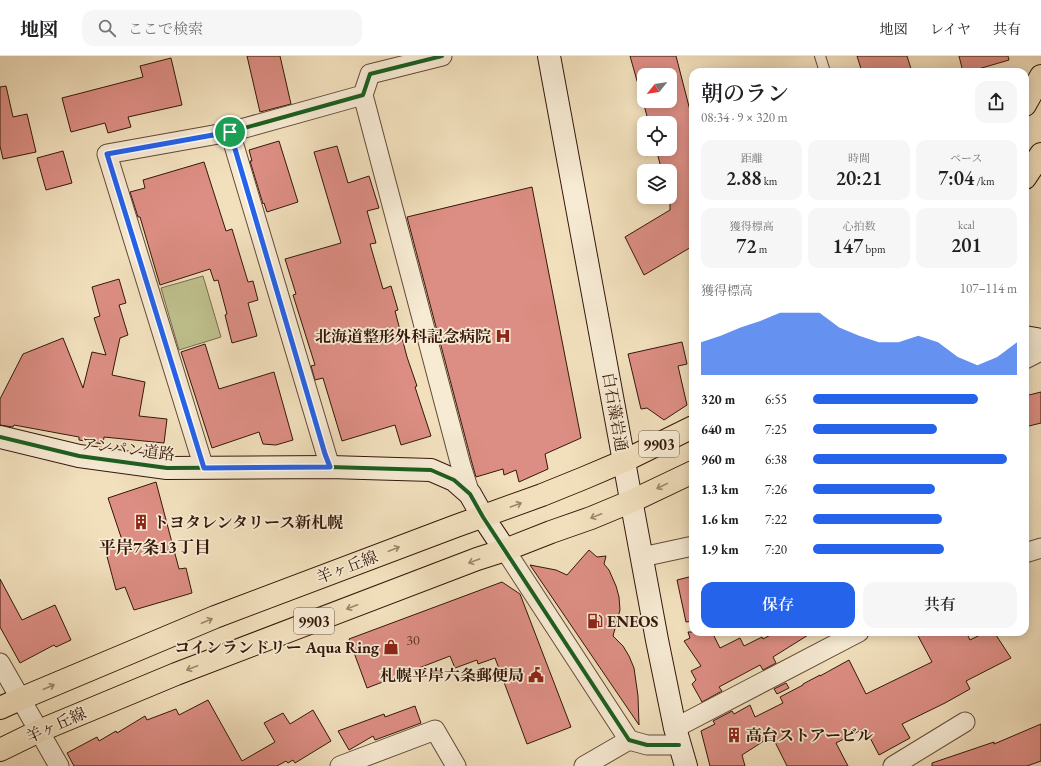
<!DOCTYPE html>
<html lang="ja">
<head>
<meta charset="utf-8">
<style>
	:root { --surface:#fff; --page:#f6f6f6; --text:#202124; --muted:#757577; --line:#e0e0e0; --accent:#2563eb }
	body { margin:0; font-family:"EB Garamond","Noto Serif JP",serif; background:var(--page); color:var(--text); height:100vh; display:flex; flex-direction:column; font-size:15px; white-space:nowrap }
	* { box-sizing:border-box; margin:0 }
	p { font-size:13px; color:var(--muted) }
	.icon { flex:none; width:22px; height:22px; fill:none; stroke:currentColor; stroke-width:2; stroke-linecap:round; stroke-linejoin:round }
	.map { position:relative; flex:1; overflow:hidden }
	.drawer { position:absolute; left:689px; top:12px; width:340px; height:568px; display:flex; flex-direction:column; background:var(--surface); border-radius:12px; box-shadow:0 2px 10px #0003 }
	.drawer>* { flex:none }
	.needle { width:26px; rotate:240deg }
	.fabs { position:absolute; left:637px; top:12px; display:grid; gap:8px }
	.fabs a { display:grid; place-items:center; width:40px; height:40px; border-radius:8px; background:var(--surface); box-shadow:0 2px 10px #0003; font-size:20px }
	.pin { position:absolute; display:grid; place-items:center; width:34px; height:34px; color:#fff; margin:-17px; border:2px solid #fff; border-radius:50%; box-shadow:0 1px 4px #0007 }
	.round { display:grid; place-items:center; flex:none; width:42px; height:42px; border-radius:12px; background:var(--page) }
	.overview { display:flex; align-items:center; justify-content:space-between; height:68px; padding:0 12px }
	h1 { font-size:22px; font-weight:600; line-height:30px }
	.stats { display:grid; grid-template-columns:repeat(3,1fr); gap:6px; height:68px; padding:4px 12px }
	.stats div { display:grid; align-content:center; border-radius:10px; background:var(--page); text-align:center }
	.stats b { font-size:20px; font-weight:600 }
	.stats small { font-size:11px; font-weight:400 }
	.stats p { font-size:11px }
	.chart { height:112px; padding:8px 12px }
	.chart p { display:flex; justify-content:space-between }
	.chart svg { width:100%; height:72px; margin-top:4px; fill:var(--accent); opacity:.7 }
	.action { display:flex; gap:8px; margin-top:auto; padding:8px 12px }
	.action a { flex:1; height:46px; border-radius:12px; background:var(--accent); color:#fff; font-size:16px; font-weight:600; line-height:46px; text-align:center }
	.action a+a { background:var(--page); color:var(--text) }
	ul { padding:0 12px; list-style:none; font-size:13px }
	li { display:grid; grid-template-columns:64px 48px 1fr; align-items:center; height:30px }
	li i { height:10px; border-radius:5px; background:var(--accent) }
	header { display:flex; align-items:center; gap:24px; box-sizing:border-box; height:56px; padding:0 20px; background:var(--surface); border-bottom:1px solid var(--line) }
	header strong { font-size:19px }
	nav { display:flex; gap:22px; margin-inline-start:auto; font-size:14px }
	.search { width:280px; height:36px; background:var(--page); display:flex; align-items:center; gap:10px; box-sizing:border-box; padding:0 14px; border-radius:12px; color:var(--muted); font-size:15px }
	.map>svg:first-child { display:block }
	.green { fill:#bfc18e; stroke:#7a6c4c }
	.building { fill:#dd8e84; stroke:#34170a; fill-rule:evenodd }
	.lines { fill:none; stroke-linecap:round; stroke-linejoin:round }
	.lane-casing { stroke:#644937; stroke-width:12 }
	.street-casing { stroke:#644937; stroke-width:21 }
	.secondary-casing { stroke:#34170a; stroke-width:24 }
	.primary-casing { stroke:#34170a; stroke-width:24 }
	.lane { stroke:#f7ebd4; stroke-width:10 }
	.street { stroke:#f7ebd4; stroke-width:19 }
	.secondary { stroke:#f7ebd4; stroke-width:22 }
	.primary { stroke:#f2e0bd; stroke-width:22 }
	.cycleway-casing { stroke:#f7ebd4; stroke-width:6 }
	.cycleway { stroke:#1b5e20; stroke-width:4 }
	.oneway { stroke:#9c866c }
	.route-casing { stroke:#fff; stroke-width:8 }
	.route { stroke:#2563eb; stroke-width:5 }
	.labels { text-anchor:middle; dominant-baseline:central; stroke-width:3.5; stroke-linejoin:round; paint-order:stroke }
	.number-label { font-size:14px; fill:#5e3528 }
	.shield { fill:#f7ebd4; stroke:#6e5747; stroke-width:1 }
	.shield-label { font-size:15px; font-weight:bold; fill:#34170a }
	.poi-label { font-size:16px; font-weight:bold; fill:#34170a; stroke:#f7ebd4; text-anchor:end }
	.street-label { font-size:16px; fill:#34170a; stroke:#f7ebd4 }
	.neighbourhood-label { font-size:17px; font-weight:bold; fill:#34170a; stroke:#f7ebd4 }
</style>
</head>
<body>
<header>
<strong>地図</strong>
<div class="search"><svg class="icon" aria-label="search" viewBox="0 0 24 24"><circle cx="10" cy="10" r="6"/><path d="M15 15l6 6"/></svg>ここで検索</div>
<nav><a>地図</a><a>レイヤ</a><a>共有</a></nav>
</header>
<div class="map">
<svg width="1041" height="710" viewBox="0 0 1041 710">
	<rect width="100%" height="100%" fill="#f2e0bd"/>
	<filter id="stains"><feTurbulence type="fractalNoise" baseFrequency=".005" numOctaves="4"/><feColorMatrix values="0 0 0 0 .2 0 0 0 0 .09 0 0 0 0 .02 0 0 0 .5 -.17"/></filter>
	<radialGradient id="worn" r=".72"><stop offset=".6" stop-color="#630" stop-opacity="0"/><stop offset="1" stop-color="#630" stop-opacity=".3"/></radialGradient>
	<polygon class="green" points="203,220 221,281 179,294 161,232"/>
	<g class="building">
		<polygon points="247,0 280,0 291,48 260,56"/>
		<path d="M630 0H676L693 66V190L644 219 625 181 670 154V115H662L656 93H670V67H649ZM644 19H670V45H644Z"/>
		<polygon points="857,0 907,0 912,16 862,16"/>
		<polygon points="959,0 1008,0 1009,4 968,16 963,16"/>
		<polygon points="171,2 182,49 128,61 131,71 108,77 105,67 71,76 62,42 143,21 140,10"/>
		<polygon points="6,30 13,61 27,58 36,96 3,103 0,90 0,31"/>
		<polygon points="279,85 298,146 267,156 264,147 263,148 250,105 252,105 249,94"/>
		<polygon points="337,90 348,127 369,120 379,152 367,155 376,187 370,188 383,233 391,230 398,254 395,255 407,301 417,330 415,331 431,380 401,389 395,369 342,385 323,322 315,324 311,310 315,309 293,239 296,238 285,203 341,187 314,96"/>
		<polygon points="63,95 72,127 46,134 37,102"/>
		<polygon points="204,106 226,175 232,173 248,226 253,225 258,244 248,247 257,280 232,287 225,259 227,258 218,224 214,225 210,213 160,229 140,161 138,161 130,136 145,132 143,124"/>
		<polygon points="532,131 581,382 545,398 548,413 519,426 516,414 504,419 503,413 476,421 472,407 407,161"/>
		<polygon points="119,223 126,247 119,249 128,279 120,282 112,319 145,326 139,360 167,363 164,387 104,381 103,388 79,384 79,381 14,369 13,371 0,369 0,343 23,298 63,282 83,332 92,296 106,299 94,262 100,260 92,231"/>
		<polygon points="682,286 687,308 678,310 687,349 664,364 647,352 641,353 628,298"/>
		<polygon points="205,288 219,333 274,316 293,384 276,389 263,388 259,376 212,392 181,296"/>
		<polygon points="1041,336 1041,367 1025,371 1025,340"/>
		<polygon points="156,426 179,513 186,512 192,537 134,554 125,531 116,534 105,493 124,490 108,442"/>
		<polygon points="589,494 597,501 606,500 604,508 609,514 616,530 619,541 620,554 613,580 623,590 629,600 634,612 638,640 639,669 530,509 556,514 567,519"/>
		<polygon points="693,520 693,565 686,566 677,524"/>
		<polygon points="0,523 22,564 55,549 71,584 56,591 54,589 20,607 0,571"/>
		<polygon points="502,526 520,538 571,671 527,688 495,602 478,608 477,604 455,612 450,600 367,632 349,583"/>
		<polygon points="688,576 712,576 720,592 740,582 744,590 762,581 763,583 776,576 813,576 773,601 776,607 763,614 760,609 719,631 722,635 702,646 692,628 696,624 691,615 701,610 684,585 690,582"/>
		<polygon points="916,576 966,576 970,584 986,576 994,576 1011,602 966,625 970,633 945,647 902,668 910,682 879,699 865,672 836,687 848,710 787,710 773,682 771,683 770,681 742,699 745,710 710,710 701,675 715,668 713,665 732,655 734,658 750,649 755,661 783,647 780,641 803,629 803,628 820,619 820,620 849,604 866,638 932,606"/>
		<polygon points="786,627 789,632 777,638 774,633"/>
		<polygon points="208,644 242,705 275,686 264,667 283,657 290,668 313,654 331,685 295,707 293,704 288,707 286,705 277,710 74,710 67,697 97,681 99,685 116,675 117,677 145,660 147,664 176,653 179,659"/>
		<polygon points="415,650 421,667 375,684 373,680 349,694 338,675 384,658 385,661"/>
		<polygon points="1041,668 1041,705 1027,710 932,710 932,707 994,686 994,688"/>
	</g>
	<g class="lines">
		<defs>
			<polyline id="lane" points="820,0 825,16"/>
			<g id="street">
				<polyline points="363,39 461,410 470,438"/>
				<polyline points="230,76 330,411"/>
				<polyline points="1025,303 1041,295"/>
				<polyline points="204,412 107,98 230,76 363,39 370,18 442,0"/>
				<polyline points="505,494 629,684 647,689 679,689"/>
				<polyline points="1025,497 1041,492"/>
				<polyline points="642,501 693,490"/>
				<polyline points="0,607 59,710"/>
				<polyline points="675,672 859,576"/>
				<polyline points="340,710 435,674 456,710"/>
				<polyline points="584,710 629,684"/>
				<polyline points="893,710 965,666"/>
			</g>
			<g id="secondary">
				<polyline points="549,0 657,584 675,672 686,710"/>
				<polyline points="1025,281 1041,284"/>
				<polyline points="0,381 79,400 167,412 330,411 431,414 454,424 470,438 483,461 505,494"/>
			</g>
			<g id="primary">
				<polyline points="1025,49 1041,20"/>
				<polyline points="1025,122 1041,98"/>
				<polyline points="0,652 20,643 215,561 456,470 542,439 584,422 624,405 693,371"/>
				<polyline points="0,694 39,675 176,618 477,503 505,494 551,476 591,462 632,445 693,416"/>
			</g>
		</defs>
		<use href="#lane" class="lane-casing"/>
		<use href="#street" class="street-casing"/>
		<use href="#secondary" class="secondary-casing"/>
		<use href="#primary" class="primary-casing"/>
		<use href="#lane" class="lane"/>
		<use href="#street" class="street"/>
		<use href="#secondary" class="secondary"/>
		<use href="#primary" class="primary"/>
		<defs>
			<g id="cycleway">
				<polyline points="0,381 79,400 167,412 330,411 431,414 454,424 470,438 483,461 629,684 647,689 679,689"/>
				<polyline points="204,412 107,98 230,76 363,39 370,18 442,0"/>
			</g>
		</defs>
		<use href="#cycleway" class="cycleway-casing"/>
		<use href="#cycleway" class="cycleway"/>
	</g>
	<defs><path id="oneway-shaft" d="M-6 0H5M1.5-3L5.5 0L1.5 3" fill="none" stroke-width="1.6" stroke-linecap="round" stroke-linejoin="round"/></defs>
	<g class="oneway">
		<use href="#oneway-shaft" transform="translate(662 430) rotate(154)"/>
		<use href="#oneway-shaft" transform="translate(516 449) rotate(-20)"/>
		<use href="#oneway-shaft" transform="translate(596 460) rotate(158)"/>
		<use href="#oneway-shaft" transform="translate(394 493) rotate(-21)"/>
		<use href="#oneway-shaft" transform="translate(474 505) rotate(160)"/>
		<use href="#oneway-shaft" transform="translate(352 551) rotate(159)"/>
		<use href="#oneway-shaft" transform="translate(207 565) rotate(-23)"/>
		<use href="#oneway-shaft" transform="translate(192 612) rotate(159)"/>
		<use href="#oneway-shaft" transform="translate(49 631) rotate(-23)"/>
	</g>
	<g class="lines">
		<defs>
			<polygon id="route" points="230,76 325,398 330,411 204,412 107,98"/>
		</defs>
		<use href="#route" class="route-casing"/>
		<use href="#route" class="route"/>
	</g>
	<defs>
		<symbol id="hospital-bare" viewBox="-9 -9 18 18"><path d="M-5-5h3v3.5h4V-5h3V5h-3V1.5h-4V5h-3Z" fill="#8f2418" stroke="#f7ebd4" stroke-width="2.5" paint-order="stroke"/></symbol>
		<symbol id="building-bare" viewBox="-9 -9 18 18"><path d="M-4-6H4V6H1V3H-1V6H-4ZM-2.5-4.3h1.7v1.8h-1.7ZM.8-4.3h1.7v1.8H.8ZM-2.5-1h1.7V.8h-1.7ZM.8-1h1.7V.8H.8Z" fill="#8f2418" stroke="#f7ebd4" stroke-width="2.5" paint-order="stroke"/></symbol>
		<symbol id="fuel-bare" viewBox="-9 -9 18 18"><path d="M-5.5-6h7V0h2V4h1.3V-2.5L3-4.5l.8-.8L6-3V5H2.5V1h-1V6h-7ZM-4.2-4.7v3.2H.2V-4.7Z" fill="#8f2418" stroke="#f7ebd4" stroke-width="2.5" paint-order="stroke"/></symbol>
		<symbol id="shop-bare" viewBox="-9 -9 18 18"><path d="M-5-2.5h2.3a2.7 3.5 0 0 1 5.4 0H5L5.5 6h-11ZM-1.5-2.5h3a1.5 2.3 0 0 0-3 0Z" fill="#8f2418" stroke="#f7ebd4" stroke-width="2.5" paint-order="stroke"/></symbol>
		<symbol id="civic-bare" viewBox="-9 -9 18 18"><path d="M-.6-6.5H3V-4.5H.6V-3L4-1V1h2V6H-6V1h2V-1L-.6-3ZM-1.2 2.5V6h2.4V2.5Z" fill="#8f2418" stroke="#f7ebd4" stroke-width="2.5" paint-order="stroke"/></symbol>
	</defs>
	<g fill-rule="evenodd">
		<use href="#hospital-bare" x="492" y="269" width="22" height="22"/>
		<use href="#building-bare" x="130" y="455" width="22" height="22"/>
		<use href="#fuel-bare" x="584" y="554" width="22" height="22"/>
		<use href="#shop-bare" x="380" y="580" width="22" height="22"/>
		<use href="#civic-bare" x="525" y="608" width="22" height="22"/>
		<use href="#building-bare" x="723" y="668" width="22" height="22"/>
	</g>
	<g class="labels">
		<g class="number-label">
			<text x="413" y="584">30</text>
		</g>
		<g class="shield">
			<rect x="639" y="375" width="40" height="26" rx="3"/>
			<rect x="294" y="552" width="40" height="26" rx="3"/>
		</g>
		<g class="shield-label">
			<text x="659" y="388">9903</text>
			<text x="314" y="565">9903</text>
		</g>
		<g class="poi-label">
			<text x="491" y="280">北海道整形外科記念病院</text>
			<text x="153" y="466" text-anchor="start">トヨタレンタリース新札幌</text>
			<text x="607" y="565" text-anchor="start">ENEOS</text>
			<text x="379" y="591">コインランドリー Aqua Ring</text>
			<text x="524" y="619">札幌平岸六条郵便局</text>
			<text x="746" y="679" text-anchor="start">高台ストアービル</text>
		</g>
		<g class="street-label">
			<text transform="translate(615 356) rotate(80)">白石藻岩通</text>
			<text transform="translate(128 393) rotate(7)">アンパン道路</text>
			<text transform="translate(347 511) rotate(-21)">羊ヶ丘線</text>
			<text transform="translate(56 669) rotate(-24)">羊ヶ丘線</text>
		</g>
		<g class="neighbourhood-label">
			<text x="155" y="491">平岸7条13丁目</text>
		</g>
	</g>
	<rect width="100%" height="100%" filter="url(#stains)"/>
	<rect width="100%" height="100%" fill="url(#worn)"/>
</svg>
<div class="fabs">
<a><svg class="needle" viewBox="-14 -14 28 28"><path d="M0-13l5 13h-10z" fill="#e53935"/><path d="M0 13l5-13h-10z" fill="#757577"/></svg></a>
<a><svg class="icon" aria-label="locate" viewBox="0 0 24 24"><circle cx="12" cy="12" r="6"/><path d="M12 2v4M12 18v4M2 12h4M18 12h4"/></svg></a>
<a><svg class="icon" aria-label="layers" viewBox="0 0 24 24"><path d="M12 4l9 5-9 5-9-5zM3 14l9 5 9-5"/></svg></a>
</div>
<div class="pin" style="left:230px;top:76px;background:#1e9e55"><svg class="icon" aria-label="arrive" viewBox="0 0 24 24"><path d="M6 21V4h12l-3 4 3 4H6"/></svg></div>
<section class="drawer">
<div class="overview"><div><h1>朝のラン</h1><p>08:34 · 9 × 320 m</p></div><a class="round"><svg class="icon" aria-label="share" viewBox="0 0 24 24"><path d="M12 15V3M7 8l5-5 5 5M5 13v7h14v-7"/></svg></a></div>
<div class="stats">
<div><p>距離</p><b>2.88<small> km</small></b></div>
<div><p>時間</p><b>20:21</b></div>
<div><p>ペース</p><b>7:04<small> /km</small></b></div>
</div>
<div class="stats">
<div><p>獲得標高</p><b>72<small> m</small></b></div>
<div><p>心拍数</p><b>147<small> bpm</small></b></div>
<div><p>kcal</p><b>201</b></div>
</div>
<div class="chart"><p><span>獲得標高</span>107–114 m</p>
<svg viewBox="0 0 160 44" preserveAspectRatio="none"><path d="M0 44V24L10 20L20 15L30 11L40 6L50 6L60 6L70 15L80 20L90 24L100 24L110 20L120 24L130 33L140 38L150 33L160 24V44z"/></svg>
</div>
<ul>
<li><b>320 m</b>6:55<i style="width:81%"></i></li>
<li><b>640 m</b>7:25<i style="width:61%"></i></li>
<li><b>960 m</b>6:38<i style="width:95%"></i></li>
<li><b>1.3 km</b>7:26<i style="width:60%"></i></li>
<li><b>1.6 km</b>7:22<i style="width:63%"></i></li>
<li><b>1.9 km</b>7:20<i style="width:64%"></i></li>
</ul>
<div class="action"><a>保存</a><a>共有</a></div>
</section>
</div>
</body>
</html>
